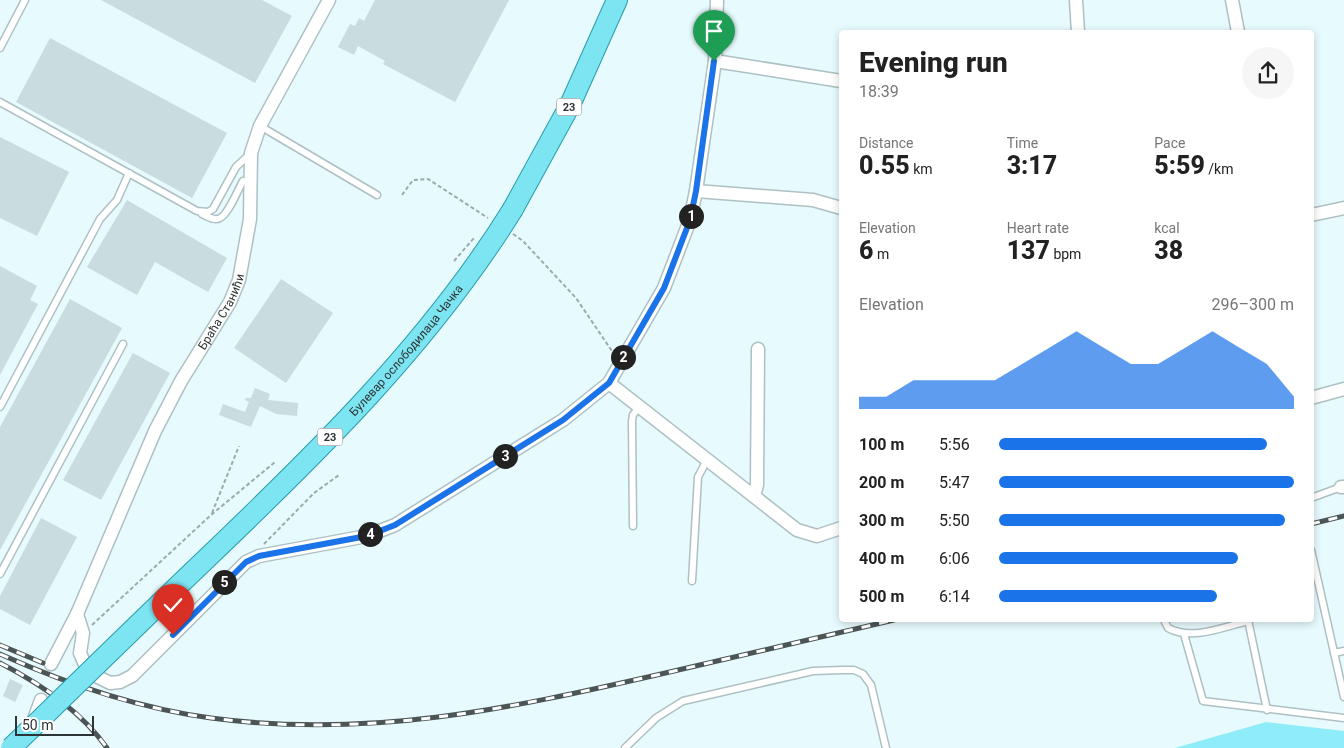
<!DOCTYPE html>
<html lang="en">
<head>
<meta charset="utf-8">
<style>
	:root { --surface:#fff; --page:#f6f6f6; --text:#222; --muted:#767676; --accent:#1a73e8 }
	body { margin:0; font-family:Roboto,sans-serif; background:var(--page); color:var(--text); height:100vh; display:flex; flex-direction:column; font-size:19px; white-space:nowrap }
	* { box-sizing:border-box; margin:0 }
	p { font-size:16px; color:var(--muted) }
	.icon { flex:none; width:28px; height:28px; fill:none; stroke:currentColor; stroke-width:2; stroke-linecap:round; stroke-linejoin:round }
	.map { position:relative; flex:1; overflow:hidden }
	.drawer { position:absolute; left:839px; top:30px; width:475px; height:592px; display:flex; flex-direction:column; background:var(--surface); border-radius:5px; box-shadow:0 2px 8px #0003 }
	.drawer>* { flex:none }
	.scale { position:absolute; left:15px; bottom:12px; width:79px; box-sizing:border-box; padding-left:5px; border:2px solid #2d3435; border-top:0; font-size:14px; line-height:18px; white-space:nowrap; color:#2d3435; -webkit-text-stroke:4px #fff; paint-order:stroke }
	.pin { position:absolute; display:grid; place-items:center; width:42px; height:42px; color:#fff; margin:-51px -21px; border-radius:50% 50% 50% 0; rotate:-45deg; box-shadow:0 0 5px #0007 }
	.pin .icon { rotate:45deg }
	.km { position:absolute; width:25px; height:25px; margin:-12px; border-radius:50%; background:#222; color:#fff; font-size:14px; line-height:25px; text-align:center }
	.round { display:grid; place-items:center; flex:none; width:52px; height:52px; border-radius:26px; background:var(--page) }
	.summary { display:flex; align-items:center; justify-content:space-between; height:85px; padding:0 20px }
	h1 { font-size:28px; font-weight:800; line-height:38px }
	.metrics { display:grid; grid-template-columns:repeat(3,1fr); gap:8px; height:85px; padding:5px 20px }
	.metrics div { display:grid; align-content:center }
	.metrics b { font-size:25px; font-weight:800 }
	.metrics small { font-size:14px; font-weight:400 }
	.metrics p { font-size:14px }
	.chart { height:140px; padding:10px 20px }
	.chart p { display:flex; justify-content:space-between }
	.chart svg { width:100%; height:90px; margin-top:5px; fill:var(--accent); opacity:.7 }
	ul { padding:0 20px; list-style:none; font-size:16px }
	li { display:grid; grid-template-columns:80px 60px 1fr; align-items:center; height:38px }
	li i { height:12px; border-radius:6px; background:var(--accent) }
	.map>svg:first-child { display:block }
	.green { fill:#8fecf9 }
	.building { fill:#c9dcdf }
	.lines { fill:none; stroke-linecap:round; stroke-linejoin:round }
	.service-casing { stroke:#aec0c3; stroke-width:9 }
	.minor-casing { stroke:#aec0c3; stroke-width:15 }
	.primary-casing { stroke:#299ca9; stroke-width:22 }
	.path { stroke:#9caaac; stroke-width:2; stroke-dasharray:4 2.5; stroke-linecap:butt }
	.service { stroke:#fff; stroke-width:6 }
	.minor { stroke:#fff; stroke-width:12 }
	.primary { stroke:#7de5f1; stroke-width:20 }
	.rail-casing { stroke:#4c5556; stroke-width:5 }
	.rail { stroke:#fff; stroke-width:3; stroke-dasharray:9; stroke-linecap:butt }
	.primary-bridge-casing { stroke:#299ca9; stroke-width:22; stroke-linecap:butt }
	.primary-bridge { stroke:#7de5f1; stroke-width:20 }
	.route-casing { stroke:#fff; stroke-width:10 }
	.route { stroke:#1a73e8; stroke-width:6 }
	.labels { text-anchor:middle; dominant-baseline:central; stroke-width:5; stroke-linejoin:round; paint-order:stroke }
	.shield { fill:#fff; stroke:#6c7172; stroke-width:1 }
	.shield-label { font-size:11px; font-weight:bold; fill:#2d3435 }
	.street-label { font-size:12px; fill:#2d3435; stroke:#fff }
</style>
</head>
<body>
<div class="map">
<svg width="1344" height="748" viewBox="0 0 1344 748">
	<rect width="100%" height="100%" fill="#e7fafd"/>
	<polygon class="green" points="1266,722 1344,731 1344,748 1175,748"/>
	<g class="building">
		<polygon points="101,0 262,0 292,16 255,83"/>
		<polygon points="375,0 509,0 455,102 383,64 385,61 358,46 354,55 338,47 350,24 355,26 359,18 364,21"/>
		<polygon points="50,38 227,133 192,198 16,102"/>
		<polygon points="0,137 69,172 37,236 0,218"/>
		<polygon points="127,200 227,258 208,292 155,262 137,295 87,267"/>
		<polygon points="0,266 37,286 30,300 38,304 0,375"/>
		<polygon points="281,279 333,313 286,383 234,348"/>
		<polygon points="70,299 122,328 0,550 0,427"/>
		<polygon points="133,353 170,373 101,500 63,480"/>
		<polygon points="255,388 270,394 268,400 298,403 297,416 276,414 260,406 251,427 219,415 223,404 245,412 249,402 245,400 246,398 251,398"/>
		<polygon points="41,518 77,537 30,625 0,609 0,596"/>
		<polygon points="10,679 23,685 15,702 3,696"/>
	</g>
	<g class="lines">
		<defs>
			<g id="service">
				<polyline points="0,48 25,0"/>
				<polyline points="0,102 197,211 208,212 213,209 236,167 250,154"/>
				<polyline points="260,126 377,195"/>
				<path d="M202 214C207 216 212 220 217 219 227 219 238 189 243 181"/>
				<polyline points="0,407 100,219 117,200 129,173"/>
				<polyline points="1311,498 1341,487"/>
				<polyline points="633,526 632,421 633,415 639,407"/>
				<polyline points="1311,550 1344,697"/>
				<polyline points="0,574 123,344"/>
				<polyline points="692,581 698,477 707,460"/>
				<path d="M1164 620 1168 628C1192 641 1223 627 1248 621"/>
				<polyline points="1248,620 1267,710"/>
				<polyline points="1184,634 1203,701 1344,718"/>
				<polyline points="1334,653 1344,651"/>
				<polyline points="625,748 656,718 683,701 813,671 843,670 854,670 863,674 871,685 886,748"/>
			</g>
			<g id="minor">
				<polyline points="1076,0 1078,32"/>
				<polyline points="1232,0 1238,32"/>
				<polyline points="715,61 841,81"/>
				<polyline points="696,191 813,200 841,208"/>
				<polyline points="1311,215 1344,208"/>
				<polyline points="609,383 797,530 817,536 841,528"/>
				<polyline points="1311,398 1344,389"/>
				<polyline points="1341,487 1344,487"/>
				<polyline points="754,496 757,485 758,349"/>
				<polyline points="77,614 83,633 80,653 86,667 98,677 110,683 120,682 132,676 246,562 259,556 367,536 395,525 563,420 609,383 664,288 690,220 696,191 715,61 717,0"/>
				<path id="s1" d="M51 664 77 614 155 431 181 381 230 302 239 280 250 219 251 153 260 126 329 0"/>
				<polyline points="33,722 41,700"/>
			</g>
			<polyline id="primary" points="513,209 570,105 617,0"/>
		</defs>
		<use href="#service" class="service-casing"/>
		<use href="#minor" class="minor-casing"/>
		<use href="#primary" class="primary-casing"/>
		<g class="path">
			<polyline points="402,195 413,180 428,179 488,218"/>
			<polyline points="513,234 523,241 576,298 614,354"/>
			<polyline points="454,261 474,238"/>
			<polyline points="212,513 239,446"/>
			<polyline points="264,544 314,493 339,475"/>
			<polyline points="92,625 211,515 275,462"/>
		</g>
		<use href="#service" class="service"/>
		<use href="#minor" class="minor"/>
		<use href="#primary" class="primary"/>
		<defs>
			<g id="rail">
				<polyline points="1311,524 1344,516"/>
				<polyline points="0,645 43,663"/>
				<path d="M0 654C67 684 137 708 211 718 369 739 508 709 661 674 739 656 816 638 894 620"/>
				<path d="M0 663C41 684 80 710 107 748"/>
			</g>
		</defs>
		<use href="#rail" class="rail-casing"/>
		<use href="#rail" class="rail"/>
		<defs>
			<g id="primary-bridge">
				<path id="s2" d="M11 748C75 686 139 623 204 561 317 453 430 343 513 209"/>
			</g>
		</defs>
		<use href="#primary-bridge" class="primary-bridge-casing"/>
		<use href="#primary-bridge" class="primary-bridge"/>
	</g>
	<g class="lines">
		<defs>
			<polyline id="route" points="173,635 246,562 259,556 367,536 395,525 563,420 609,383 664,288 690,220 696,191 714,61"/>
		</defs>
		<use href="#route" class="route-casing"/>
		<use href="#route" class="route"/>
	</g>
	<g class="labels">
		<g class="shield">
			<rect x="556.5" y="98.5" width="25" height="17" rx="4"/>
			<rect x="317.5" y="428.5" width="25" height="17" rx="4"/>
		</g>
		<g class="shield-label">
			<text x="569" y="107">23</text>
			<text x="330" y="437">23</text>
		</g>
		<g class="street-label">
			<text stroke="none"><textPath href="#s1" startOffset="392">Браћа Станићи</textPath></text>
			<text stroke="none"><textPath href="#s2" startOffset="561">Булевар ослободилаца Чачка</textPath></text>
		</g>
	</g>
</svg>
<div class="scale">50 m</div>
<div class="pin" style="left:714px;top:61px;background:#1e9e55"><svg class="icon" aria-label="arrive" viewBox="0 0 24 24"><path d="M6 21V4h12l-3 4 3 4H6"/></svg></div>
<div class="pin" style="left:173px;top:635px;background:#d93025"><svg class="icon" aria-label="check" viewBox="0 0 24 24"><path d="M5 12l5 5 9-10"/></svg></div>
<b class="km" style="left:691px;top:216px">1</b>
<b class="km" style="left:623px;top:357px">2</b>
<b class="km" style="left:505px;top:456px">3</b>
<b class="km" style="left:370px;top:534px">4</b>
<b class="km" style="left:224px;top:582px">5</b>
<section class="drawer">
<div class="summary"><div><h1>Evening run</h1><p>18:39</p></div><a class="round"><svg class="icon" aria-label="share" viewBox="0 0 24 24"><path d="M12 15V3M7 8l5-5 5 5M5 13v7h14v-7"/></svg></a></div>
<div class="metrics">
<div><p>Distance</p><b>0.55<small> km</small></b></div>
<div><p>Time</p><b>3:17</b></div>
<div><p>Pace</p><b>5:59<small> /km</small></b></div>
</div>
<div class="metrics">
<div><p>Elevation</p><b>6<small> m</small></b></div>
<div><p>Heart rate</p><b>137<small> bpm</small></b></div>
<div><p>kcal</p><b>38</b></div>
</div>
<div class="chart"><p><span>Elevation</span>296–300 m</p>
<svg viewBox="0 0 160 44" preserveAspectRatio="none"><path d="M0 44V38L10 38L20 30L30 30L40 30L50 30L60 22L70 14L80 6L90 14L100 22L110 22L120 14L130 6L140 14L150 22L160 38V44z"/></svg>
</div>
<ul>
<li><b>100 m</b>5:56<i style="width:91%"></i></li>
<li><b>200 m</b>5:47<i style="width:100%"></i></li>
<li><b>300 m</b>5:50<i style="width:97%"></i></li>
<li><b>400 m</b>6:06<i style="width:81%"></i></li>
<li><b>500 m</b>6:14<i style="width:74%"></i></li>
</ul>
</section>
</div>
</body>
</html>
